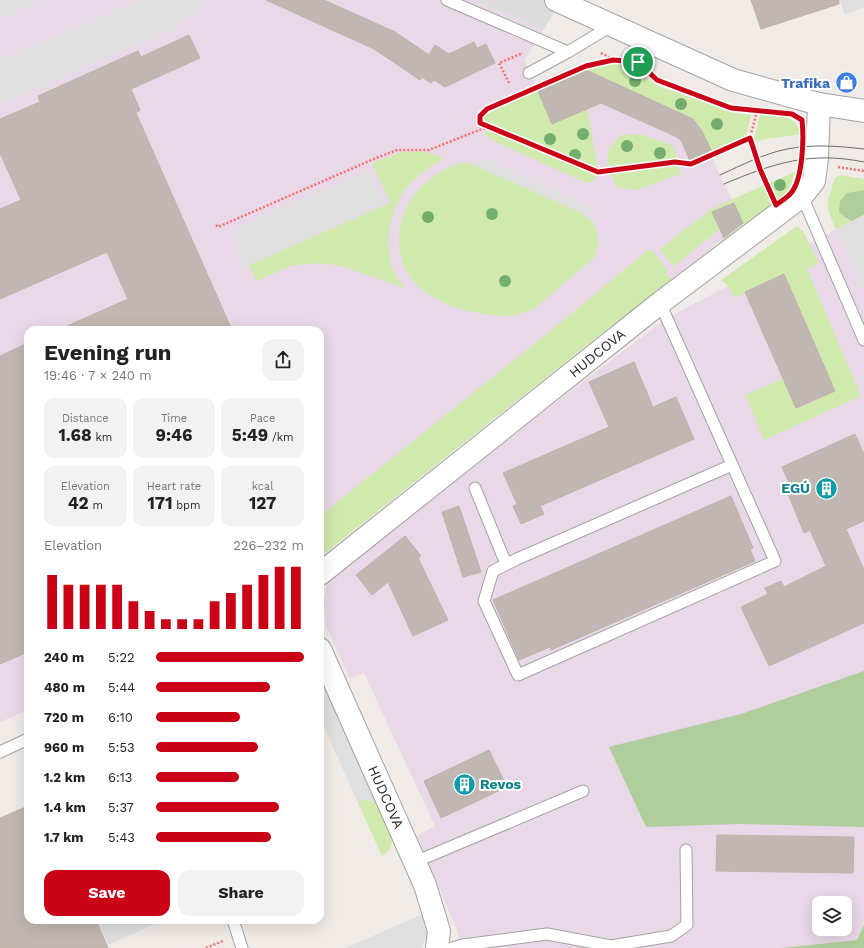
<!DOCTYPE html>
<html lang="en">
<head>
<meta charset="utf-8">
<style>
	:root { --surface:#fff; --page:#f2f2f2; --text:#222; --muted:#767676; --accent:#cb0316 }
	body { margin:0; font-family:"Work Sans",sans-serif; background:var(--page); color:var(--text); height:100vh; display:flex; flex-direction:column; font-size:15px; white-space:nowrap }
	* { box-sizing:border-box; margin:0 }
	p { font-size:13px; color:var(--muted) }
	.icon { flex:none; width:22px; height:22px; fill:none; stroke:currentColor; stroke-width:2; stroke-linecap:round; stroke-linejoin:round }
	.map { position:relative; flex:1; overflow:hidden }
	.side { position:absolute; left:24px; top:326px; width:300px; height:598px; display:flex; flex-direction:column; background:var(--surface); border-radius:12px; box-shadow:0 4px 16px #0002 }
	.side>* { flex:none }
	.tools { position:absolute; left:812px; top:896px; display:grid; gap:8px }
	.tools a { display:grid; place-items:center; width:40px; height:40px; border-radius:8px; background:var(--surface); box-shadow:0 4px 16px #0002; font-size:20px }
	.pin { position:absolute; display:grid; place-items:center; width:34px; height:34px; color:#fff; margin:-17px; border:2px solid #fff; border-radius:50%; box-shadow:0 1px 4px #0007 }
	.round { display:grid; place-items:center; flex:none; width:42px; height:42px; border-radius:12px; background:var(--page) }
	.head { display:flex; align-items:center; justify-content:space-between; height:68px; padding:0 20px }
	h1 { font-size:22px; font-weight:700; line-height:30px }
	.metrics { display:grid; grid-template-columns:repeat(3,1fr); gap:6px; height:68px; padding:4px 20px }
	.metrics div { display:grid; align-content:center; border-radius:10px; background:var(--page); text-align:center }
	.metrics b { font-size:17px; font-weight:700 }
	.metrics small { font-size:11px; font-weight:400 }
	.metrics p { font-size:11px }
	.chart { height:112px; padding:8px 20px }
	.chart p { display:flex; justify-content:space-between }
	.chart svg { width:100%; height:72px; margin-top:4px; stroke:var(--accent); stroke-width:6 }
	.action { display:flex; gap:8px; margin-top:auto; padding:8px 20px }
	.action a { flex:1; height:46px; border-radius:12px; background:var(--accent); color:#fff; font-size:16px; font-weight:700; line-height:46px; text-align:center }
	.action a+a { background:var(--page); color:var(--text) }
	ul { padding:0 20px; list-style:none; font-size:13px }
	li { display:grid; grid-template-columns:64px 48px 1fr; align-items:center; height:30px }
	li i { height:10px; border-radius:5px; background:var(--accent) }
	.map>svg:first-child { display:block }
	.residential { fill:#dddcdc }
	.industrial { fill:#e9d8e7; fill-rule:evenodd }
	.grass { fill:#d0e9ac }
	.forest { fill:#afce9b }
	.parking { fill:#dfdfdf }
	.building { fill:#c0b7b2; stroke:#c1b1a8 }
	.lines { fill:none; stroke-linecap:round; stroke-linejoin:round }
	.service-casing { stroke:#a3a3a3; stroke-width:13 }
	.minor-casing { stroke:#a3a3a3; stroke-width:24 }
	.tertiary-casing { stroke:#a3a3a3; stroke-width:24 }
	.path { stroke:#f7706f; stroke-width:2.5; stroke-dasharray:2 2; stroke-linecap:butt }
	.service { stroke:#fff; stroke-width:11 }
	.minor { stroke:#fff; stroke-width:22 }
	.tertiary { stroke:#fff; stroke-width:22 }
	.tram { stroke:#6d6d6d; stroke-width:1 }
	.tree { fill:#74ae6f }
	.route-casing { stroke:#fff; stroke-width:8 }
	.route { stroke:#cb0316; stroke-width:5 }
	.labels { text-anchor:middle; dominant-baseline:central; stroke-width:4; stroke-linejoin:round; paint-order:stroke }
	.shop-label { font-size:14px; font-weight:bold; fill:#366cbe; stroke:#fff; text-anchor:end }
	.street-label { font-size:14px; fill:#1f1f1f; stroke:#fff }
	.culture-label { font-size:14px; font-weight:bold; fill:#0d838f; stroke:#fff; text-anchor:end }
</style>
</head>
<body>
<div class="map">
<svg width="864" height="948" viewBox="0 0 864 948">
	<rect width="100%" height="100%" fill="#f0ebe6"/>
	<polygon class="residential" points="476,0 561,0 543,31"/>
	<g class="industrial">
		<polygon points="0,0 476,0 543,31 524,60 535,83 570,67 584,69 693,119 702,131 720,175 743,223 671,280 665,273 320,546 320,330 28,330 28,710 0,722"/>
		<path d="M864 215V925L857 940 781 948H461L457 930 417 836 435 826 364 673 350 679 326 626 323 602 327 584 332 578 427 503 582 382 667 318ZM819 903H845V929H819Z"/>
	</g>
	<g class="grass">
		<polygon points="621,63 631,66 656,85 734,113 751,115 746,136 712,152 702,131 693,119 588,71 590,68"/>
		<polygon points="537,89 552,124 587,109 598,168 482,121 481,117 488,110"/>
		<path d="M760 115C776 116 797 114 801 134L753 141Z"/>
		<polygon points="491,130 597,174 595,180 587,183 498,143 483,134"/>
		<path d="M639 134 670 144 674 148 677 158 609 166C605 150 611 146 621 135Z"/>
		<path d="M423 151 442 157V160C428 167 408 183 401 196 387 220 384 251 396 276 398 280 402 284 405 288L342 266 316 263 290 266 257 281 249 265 390 203 372 163 399 153Z"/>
		<path d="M462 163H470L579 212 593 222 597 231 598 245 594 258 535 308C518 318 498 317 479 313 458 310 434 301 418 286 389 257 395 213 423 185 435 175 447 166 462 163Z"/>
		<polygon points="677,166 679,167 680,174 637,190 617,188 611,174"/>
		<polygon points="795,172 789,191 778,201 770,183"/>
		<path d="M840 175 864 179V190L847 193 846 218 852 221 836 229C824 205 827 202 835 178Z"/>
		<polygon points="764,185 775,210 607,329 320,557 320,516 554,328 649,249 655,253 668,271 665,273 672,280 743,224 734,203 712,212 720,229 673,267 660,249 711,209"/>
		<polygon points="797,226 803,231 819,263 807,269 861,396 764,440 745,395 783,379 796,409 836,391 835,390 785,275 735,298 728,286 721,280"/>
		<path d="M362 800C367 800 372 800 377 804 381 808 383 815 385 821 391 834 398 847 382 856L358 803Z"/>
	</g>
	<g class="forest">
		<polygon points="864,190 864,215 852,221 846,218 839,212 840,201 847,193"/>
		<polygon points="864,671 864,827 739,824 646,827 609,747 741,714"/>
		<polygon points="864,925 864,948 781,948 857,940"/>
	</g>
	<g class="parking">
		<polygon points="0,0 42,0 0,18"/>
		<polygon points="141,0 208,1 173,29 0,104 0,60"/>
		<polygon points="840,0 864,0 864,7 845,15"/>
		<polygon points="488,159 588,206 597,231 593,221 579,212 470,163"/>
		<polygon points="369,170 386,204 244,267 235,245 232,230"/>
		<polygon points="864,215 864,291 836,229"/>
		<polygon points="320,676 381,809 376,803 369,800 362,800 358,803 320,718"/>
		<polygon points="430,911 429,930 421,948 345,948"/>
		<polygon points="97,920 164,920 108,945"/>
	</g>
	<g class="building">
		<polygon points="266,0 324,0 395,32 429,55 435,45 449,54 474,42 477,48 486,44 495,63 445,87 434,80 431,83 422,77 420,80 374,49"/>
		<polygon points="751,0 839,0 839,4 761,29"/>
		<polygon points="189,35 200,58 131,89 140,110 136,113 232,330 58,330 128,299 107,252 0,299 0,209 21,200 0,153 0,119 40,102 38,96 138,51 141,57"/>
		<polygon points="584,69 693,119 702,131 712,152 690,161 681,140 675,136 601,103 552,124 537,89"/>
		<polygon points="734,203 743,223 724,238 712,212"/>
		<polygon points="784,274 835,391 796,408 745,292"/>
		<polygon points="28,343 28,652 0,664 0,356"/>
		<polygon points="634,362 653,407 676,397 694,439 540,506 544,514 521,524 513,506 517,504 503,473 609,427 589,382"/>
		<polygon points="855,434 864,454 864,521 846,529 864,570 864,623 769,666 741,607 768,594 765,588 781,581 784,587 826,566 810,530 804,533 786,489 791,487 782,467"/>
		<polygon points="731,496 753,548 750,549 755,561 551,650 550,647 519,660 493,600"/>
		<polygon points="459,506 481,572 463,577 442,512"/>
		<polygon points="405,536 421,556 418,558 448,620 413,636 388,582 372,595 356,575"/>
		<polygon points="489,750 507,787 441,818 424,781"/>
		<polygon points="28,806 28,920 96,920 108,948 0,948 0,818"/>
		<polygon points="717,835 854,837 853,873 716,871"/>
	</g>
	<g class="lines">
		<defs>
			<g id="service">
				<polyline points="447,0 568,52"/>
				<polyline points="529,73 568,52 611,26"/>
				<polyline points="802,196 864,340"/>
				<polyline points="660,303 775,561 518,675 484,601 493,571 517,559 732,465"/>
				<polyline points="475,488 506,564"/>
				<polyline points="0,752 28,739"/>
				<polyline points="415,862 583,791"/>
				<polyline points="233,920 242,948"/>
				<polyline points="452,948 463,945 547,934 611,946 671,936 687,925 686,850"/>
			</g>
			<g id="minor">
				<polyline points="320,574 660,303 802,196 814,181 817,158 819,104"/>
				<polyline points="320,649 425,885 439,931 437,948"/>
			</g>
			<polyline id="tertiary" points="556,0 733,80 819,104 864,111"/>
		</defs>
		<use href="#service" class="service-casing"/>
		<use href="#minor" class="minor-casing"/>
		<use href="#tertiary" class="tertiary-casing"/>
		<g class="path">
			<polyline points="601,53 613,59 638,63 657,80 731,108 750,110"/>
			<polyline points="564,76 586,66 612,60"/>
			<polyline points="509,83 499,63 523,53"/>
			<polyline points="530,90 487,109 480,116 480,123 598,172 675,162 691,164 750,138"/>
			<polyline points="757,111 750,138 760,169 770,192"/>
			<polyline points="838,167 864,171"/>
			<polyline points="216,225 218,227 376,158 397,150 429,150 479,130 490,127"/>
			<polyline points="206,948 223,941"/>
		</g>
		<use href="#service" class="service"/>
		<use href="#minor" class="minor"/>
		<use href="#tertiary" class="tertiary"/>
		<g class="tram">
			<path d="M720 175C742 165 763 154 787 149 813 144 838 146 864 149"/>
			<path d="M724 184C774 163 810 151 864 162"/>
		</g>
	</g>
	<g class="tree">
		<circle cx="635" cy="81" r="6"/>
		<circle cx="681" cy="104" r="6"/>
		<circle cx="717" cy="124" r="6"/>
		<circle cx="583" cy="134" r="6"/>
		<circle cx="550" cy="139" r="6"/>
		<circle cx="627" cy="146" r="6"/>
		<circle cx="660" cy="153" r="6"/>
		<circle cx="575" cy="155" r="6"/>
		<circle cx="780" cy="185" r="6"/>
		<circle cx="492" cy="214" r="6"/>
		<circle cx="428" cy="217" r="6"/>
		<circle cx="505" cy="281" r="6"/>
	</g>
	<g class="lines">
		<defs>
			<path id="route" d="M613 60 638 62 657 80 731 108 792 114 802 120C804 138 803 179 791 193 787 198 781 201 776 205L760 169 750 138 691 164 675 162 598 172 480 123V116L487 109 586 66Z"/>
		</defs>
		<use href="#route" class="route-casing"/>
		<use href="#route" class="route"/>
	</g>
	<defs>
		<symbol id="shop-disc" viewBox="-11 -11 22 22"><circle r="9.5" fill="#3f7fe0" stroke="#fff"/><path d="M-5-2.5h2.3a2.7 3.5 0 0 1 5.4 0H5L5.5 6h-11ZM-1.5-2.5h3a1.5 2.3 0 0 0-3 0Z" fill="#fff"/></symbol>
		<symbol id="building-disc" viewBox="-11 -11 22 22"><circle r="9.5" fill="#0f9aa8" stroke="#fff"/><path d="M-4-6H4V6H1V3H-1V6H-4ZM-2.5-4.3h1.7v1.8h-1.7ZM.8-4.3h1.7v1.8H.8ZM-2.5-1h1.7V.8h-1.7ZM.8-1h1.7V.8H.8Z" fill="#fff"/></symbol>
	</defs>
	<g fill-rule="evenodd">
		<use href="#shop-disc" x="834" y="70" width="25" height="25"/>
		<use href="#building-disc" x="814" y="476" width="25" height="25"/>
		<use href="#building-disc" x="452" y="772" width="25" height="25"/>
	</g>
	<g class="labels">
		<g class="shop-label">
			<text x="830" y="83">Trafika</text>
		</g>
		<g class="street-label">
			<text transform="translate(597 353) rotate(-39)">HUDCOVA</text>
			<text transform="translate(386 797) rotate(66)">HUDCOVA</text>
		</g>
		<g class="culture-label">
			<text x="810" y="488">EGÚ</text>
			<text x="480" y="784" text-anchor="start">Revos</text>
		</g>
	</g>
</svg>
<div class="tools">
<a><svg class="icon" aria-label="layers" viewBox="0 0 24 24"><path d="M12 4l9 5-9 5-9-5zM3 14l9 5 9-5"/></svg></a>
</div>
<div class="pin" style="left:638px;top:62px;background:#1e9e55"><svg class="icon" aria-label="arrive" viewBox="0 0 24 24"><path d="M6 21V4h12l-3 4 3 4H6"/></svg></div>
<section class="side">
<div class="head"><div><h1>Evening run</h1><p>19:46 · 7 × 240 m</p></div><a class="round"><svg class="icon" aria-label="share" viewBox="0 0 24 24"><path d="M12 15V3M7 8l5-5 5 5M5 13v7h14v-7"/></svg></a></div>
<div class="metrics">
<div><p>Distance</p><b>1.68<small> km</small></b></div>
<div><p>Time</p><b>9:46</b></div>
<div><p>Pace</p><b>5:49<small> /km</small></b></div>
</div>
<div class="metrics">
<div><p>Elevation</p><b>42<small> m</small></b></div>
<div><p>Heart rate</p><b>171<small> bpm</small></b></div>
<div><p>kcal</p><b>127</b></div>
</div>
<div class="chart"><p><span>Elevation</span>226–232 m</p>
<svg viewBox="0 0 160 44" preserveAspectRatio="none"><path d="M5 44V11M15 44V17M25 44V17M35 44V17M45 44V17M55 44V27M65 44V33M75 44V38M85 44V38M95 44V38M105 44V27M115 44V22M125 44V17M135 44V11M145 44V6M155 44V6"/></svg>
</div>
<ul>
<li><b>240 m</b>5:22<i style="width:100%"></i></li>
<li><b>480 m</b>5:44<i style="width:77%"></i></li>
<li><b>720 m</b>6:10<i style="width:57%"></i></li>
<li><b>960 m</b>5:53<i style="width:69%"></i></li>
<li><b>1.2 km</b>6:13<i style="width:56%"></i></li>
<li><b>1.4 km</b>5:37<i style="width:83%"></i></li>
<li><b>1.7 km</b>5:43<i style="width:78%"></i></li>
</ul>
<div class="action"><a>Save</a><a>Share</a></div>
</section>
</div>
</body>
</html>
